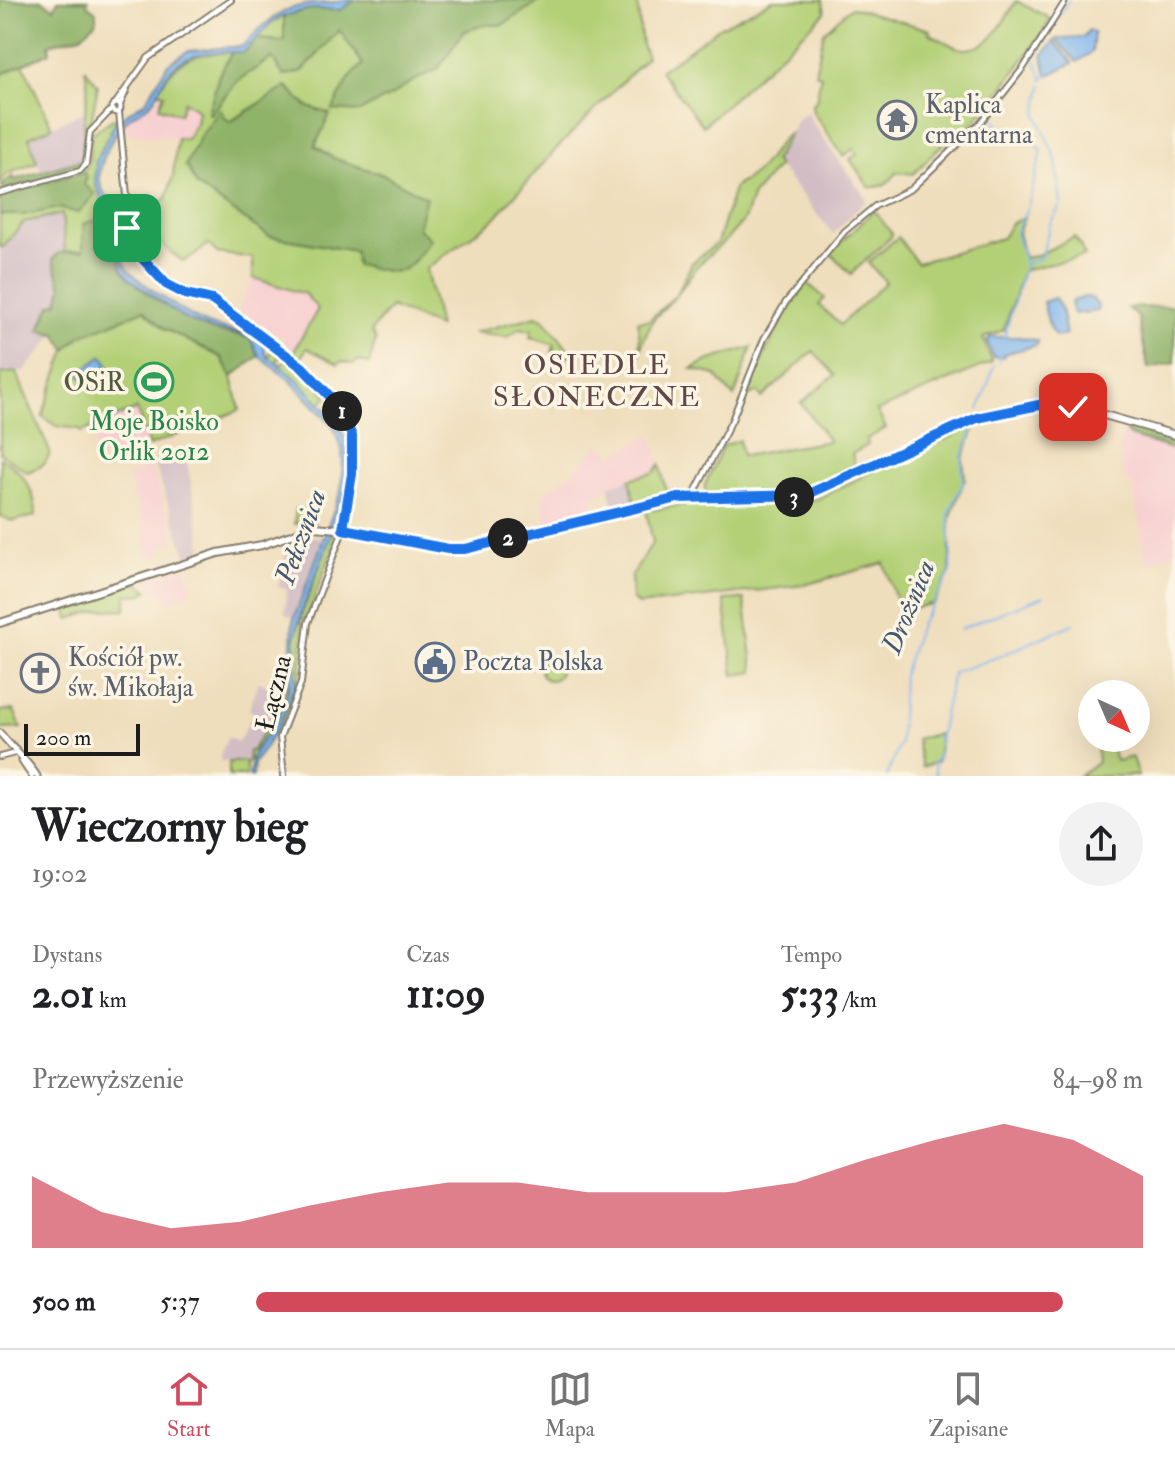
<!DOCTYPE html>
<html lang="pl">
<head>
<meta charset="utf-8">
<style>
	:root { --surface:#fff; --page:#f2f2f2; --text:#202124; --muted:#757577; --line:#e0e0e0; --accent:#d1495b }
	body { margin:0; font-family:"IM FELL Double Pica",serif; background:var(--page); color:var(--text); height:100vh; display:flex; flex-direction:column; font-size:30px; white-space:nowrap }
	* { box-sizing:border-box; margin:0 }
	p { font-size:26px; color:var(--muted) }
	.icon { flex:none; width:44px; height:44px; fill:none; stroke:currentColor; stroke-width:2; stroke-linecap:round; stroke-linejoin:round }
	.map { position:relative; height:776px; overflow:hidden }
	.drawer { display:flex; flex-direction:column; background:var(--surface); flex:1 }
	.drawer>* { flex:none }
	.needle { width:52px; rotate:136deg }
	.tools { position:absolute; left:1078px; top:680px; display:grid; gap:16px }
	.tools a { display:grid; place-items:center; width:72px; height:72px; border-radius:50%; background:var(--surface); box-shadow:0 8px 32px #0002; font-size:40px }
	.scale { position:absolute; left:24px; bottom:20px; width:116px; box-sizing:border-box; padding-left:8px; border:4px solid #1c1c1c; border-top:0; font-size:22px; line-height:28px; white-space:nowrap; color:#1c1c1c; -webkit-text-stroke:6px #fcf5e5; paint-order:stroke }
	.pin { position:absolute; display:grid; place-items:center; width:68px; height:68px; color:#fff; margin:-34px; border-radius:16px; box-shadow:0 4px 12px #0006 }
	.km { position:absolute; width:40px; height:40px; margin:-20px; border-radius:50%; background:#222; color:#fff; font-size:22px; line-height:40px; text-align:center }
	.round { display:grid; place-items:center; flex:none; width:84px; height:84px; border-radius:42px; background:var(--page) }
	.overview { display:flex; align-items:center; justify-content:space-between; height:136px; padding:0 32px }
	h1 { font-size:44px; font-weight:700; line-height:60px }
	.figures { display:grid; grid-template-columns:repeat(3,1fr); gap:12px; height:136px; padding:8px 32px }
	.figures div { display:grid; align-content:center }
	.figures b { font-size:40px; font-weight:700 }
	.figures small { font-size:22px; font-weight:400 }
	.figures p { font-size:22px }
	.chart { height:224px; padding:16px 32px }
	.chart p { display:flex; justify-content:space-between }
	.chart svg { width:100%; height:144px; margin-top:8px; fill:var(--accent); opacity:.7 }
	ul { padding:0 32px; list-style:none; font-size:26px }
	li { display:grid; grid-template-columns:128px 96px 1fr; align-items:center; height:60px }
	li i { height:20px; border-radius:10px; background:var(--accent) }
	.tabs { display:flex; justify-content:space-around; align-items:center; height:112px; border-top:2px solid var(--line); background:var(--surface); font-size:22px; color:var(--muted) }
	.tabs a { display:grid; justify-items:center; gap:4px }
	.tabs .selected { color:var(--accent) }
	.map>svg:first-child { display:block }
	.built { fill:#f7cfd0 }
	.industrial { fill:#d2bdc5 }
	.green { fill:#b3d077; stroke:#68764a; stroke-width:2; fill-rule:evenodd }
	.forest { fill:#8eb268; stroke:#556742; stroke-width:2 }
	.water { fill:#7fb5ee; stroke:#4e6885; stroke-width:2 }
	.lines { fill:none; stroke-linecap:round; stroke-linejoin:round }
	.stream { stroke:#7fb5ee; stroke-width:2 }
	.tertiary-casing { stroke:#867d6c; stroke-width:8 }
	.secondary-casing { stroke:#867d6c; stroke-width:9 }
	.primary-casing { stroke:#867d6c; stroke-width:10 }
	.tertiary { stroke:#fff; stroke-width:4 }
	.secondary { stroke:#fff; stroke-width:5 }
	.primary { stroke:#fff; stroke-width:6 }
	.route-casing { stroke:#fff; stroke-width:16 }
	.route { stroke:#1a73e8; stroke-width:10 }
	.labels { text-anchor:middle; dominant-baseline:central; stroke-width:7; stroke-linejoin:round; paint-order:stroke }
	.worship-label { font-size:26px; fill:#5b616d; stroke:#fcf5e5; text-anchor:start }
	.park-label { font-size:26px; fill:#515b3c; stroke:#fcf5e5 }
	.leisure-label { font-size:26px; fill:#27864d; stroke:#fcf5e5 }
	.service-label { font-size:26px; fill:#4e5e75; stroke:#fcf5e5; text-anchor:start }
	.street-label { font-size:26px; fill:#1c1c1c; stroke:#fcf5e5 }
	.neighbourhood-label { font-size:28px; letter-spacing:2px; fill:#604847; stroke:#fcf5e5 }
	.water-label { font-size:28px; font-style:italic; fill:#445970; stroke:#fcf5e5 }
</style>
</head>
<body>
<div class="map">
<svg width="1175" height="776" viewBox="0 0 1175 776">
	<rect width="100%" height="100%" fill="#fcf5e5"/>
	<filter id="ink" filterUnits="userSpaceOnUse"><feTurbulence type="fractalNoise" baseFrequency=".0125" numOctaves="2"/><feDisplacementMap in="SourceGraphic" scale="16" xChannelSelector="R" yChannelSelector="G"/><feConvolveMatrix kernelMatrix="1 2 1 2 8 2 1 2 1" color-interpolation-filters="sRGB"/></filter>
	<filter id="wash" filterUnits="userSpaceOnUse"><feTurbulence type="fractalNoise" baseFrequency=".006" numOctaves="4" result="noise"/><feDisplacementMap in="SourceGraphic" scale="32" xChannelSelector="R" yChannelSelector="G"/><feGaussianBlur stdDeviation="1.8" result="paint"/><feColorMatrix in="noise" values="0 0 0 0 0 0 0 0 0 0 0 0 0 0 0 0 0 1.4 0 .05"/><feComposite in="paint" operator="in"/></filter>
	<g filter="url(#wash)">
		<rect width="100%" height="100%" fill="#efdebc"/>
		<g class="built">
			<polygon points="161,92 198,110 196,123 185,140 125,133 125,123 128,118 151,103 154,104"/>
			<polygon points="253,278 304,294 318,309 292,354 282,346 285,338 254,324 255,322 247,318 247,313 242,314 238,309"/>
			<polygon points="138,408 147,441 102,461 89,429"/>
			<polygon points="1127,425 1175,439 1175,554 1147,562 1132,482 1126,483 1119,450 1124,427"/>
			<polygon points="651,434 660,464 655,472 612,484 600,492 599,496 590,498 594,512 547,524 541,495 571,474 599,444 614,455"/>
			<polygon points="152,467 176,542 161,546 163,554 151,557 146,548 144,537 146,532 128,475"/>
			<polygon points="185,567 192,589 190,592 169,603 146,580"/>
		</g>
		<g class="industrial">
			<polygon points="84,112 83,160 41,171 28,137"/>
			<polygon points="808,112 811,121 867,200 833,234 774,161 799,117"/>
			<polygon points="63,213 65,252 59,253 59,275 62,288 58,303 40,330 56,334 24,371 0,374 0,247 4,246 24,222"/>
			<polygon points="174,455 178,457 180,465 187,462 201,539 202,553 187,558 154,463"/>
			<polygon points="630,479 635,503 614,508 609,486"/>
			<polygon points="300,536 322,537 293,617 285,614 287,589 278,587 285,556 293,542"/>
			<polygon points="258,682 279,689 281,684 289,684 279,708 262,732 252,751 249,751 248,762 220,761 221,753 228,737 238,742 254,712 249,710"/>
		</g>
		<g class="green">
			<path d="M541 0H637L642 45 647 57 560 145 493 220 426 269 439 327 391 307 371 331 376 340 369 364 359 360 353 364 341 361 338 364 307 348 299 360 292 354 318 309 305 294 253 278V258L217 253 208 244 194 256 183 261C159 244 154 240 147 212L166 199 173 176 177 138 186 139 196 123 198 110 184 101 179 114 159 107 164 94 158 91C178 55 194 54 232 52L219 75 208 113 211 114 237 81 273 57 303 71 339 29 363 64 349 79 393 95 411 82 438 69 463 32 483 25H502ZM287 87 307 106 315 145 333 158 384 175 418 228 355 251 269 236 197 186 188 168 221 110 223 116 229 122Z"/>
			<polygon points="773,0 823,0 825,13 703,126 660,71 720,27"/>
			<path d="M1016 1 1051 19C1022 65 990 105 954 145L948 139 913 174 897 172C892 181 880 189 869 187L850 159 857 154 854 149 843 156 813 112 812 104 816 101 821 75 815 73 824 32 851 7 930 30 929 33C939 38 949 45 959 48 988 55 1005 20 1016 1Z"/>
			<polygon points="284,16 284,41 256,39 272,22"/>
			<polygon points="23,64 52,127 29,137 37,162 7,174 0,183 0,75"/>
			<path d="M85 68 98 85 91 122 84 130C84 105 91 93 85 68Z"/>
			<path d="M113 119 118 120C95 160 87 172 109 216L83 224V250L65 252 62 214 24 222 4 246 0 247V215C36 214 68 213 87 178L83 172 89 162 92 133Z"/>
			<path d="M789 134 774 161 778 166 753 195 744 220 726 240 697 266 676 296 653 320 645 336 637 362 640 342 638 321 649 320 677 294 692 263 717 243 735 186C749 180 762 167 771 155 777 146 780 139 789 134Z"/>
			<polygon points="874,210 892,234 891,237 851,274 830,253"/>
			<path d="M1024 218 1018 232 1024 258 1036 256 1074 237 1079 243 1085 256 1023 270 1004 330 983 338 992 362 877 411 886 428 867 439 868 445 852 454 856 471 805 492 705 495V484L723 446 739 440 742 456 829 441 801 403 835 375 813 351 762 398 758 392 747 397C763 355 780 319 807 283L825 298 819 305 840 325 886 282 868 263 898 237 917 263 1002 238 1011 223Z"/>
			<polygon points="144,310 165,329 221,357 232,377 240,410 149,446 137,409 81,432 79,429 56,426 42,416 66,350 80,336"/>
			<polygon points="536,316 544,319 574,357 552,351 555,345 530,337 532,331 520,328 507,337 473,333"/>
			<polygon points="752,347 734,397 715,375 692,369 707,361"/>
			<polygon points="271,351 274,351 282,358 280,357 277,360 280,365 289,359 328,396 319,404 297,379 268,357"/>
			<path d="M16 372 50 452C47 465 39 468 27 472L0 453V374Z"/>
			<polygon points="971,428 974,429 963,459 965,478 950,519 950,572 934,603 900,612 884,563 804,585 638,605 632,599 631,577 653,542 646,511 693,503 803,502 817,499 889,463"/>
			<path d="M0 458C22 469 36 491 36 516L12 521 0 516Z"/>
			<polygon points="660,464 667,495 635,503 630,479 655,472"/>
			<polygon points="296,508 313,511 314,523 294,524"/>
			<polygon points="332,532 338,536 306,619 300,620"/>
			<polygon points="138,583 148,590 143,594 126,595 126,609 100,610 69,619 66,606"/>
			<polygon points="744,599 754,672 734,675 724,600"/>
			<polygon points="299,621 304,625 300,678 278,737 273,735 296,685 295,639"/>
			<circle cx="550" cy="670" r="10"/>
			<path d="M291 675C289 706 267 740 248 762L249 751H252L279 708Z"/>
			<polygon points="14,710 21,728 3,729 0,726 0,711"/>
			<polygon points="940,733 937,762 922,767 916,739"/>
			<polygon points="1104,738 1109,738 1116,761 1132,757 1138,776 1079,776 1098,762 1096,741"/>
			<rect x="229" y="762" width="17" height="14"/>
		</g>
		<g class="forest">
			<polygon points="0,0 41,0 54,8 58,0 88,0 87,5 96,12 96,22 81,36 49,44 50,52 0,75"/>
			<polygon points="355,0 541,0 502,25 483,25 463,32 438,69 411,82 393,95 359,112 332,110 349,79 363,64 339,30 303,71 284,76 272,58 237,81 211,114 208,113 219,75 232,52 244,52 256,39 284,41 284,16 310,9 340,10"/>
			<path d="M286 87 307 106 330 114 315 146 333 158 384 175 426 197 418 228 430 239C402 280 403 274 356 265L355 251 269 236 197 186 188 168 185 166 201 135 221 109 223 116 230 122Z"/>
			<path d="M91 122C87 136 89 157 80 168L3 190 2 185 13 176 14 180 82 160 84 130Z"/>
			<polygon points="83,172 87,178 84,184 95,194 78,213 60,208 23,215 0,215 0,195"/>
			<path d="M109 216C118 232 114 253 123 269 134 289 193 325 215 331 227 334 239 334 251 339L259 356 232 377 221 357 165 329 144 310 80 336 66 350 56 334 39 330 51 305 58 302 62 288 53 259 59 253 83 250V224Z"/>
			<polygon points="1175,306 1175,363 1148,368 1138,317 1128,308"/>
			<polygon points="1133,429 1175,442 1175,450 1129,436 1126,432"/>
		</g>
		<g class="water">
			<path d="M343 0H355L340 10 310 9 284 16 272 22 244 52C217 53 183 49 167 75 161 84 158 95 152 102 145 109 134 113 127 120 114 133 94 167 101 186 105 197 113 207 117 219 121 234 118 252 126 266 133 279 190 317 205 323 224 331 243 331 263 340L266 355 297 379 335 419 345 438 349 474 342 508 301 613 295 639 296 685 278 727 254 763 253 776H249L253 754 275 723 286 699 290 684 293 621 341 491 343 465 342 449 333 426 291 381 259 356 251 339 238 334 213 330 185 319 130 279 122 268 114 226 95 184 96 160 116 121 146 101 168 64 188 51 243 46C262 25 281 7 311 4 322 3 333 4 343 0Z"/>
			<polygon points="1089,30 1094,33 1092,52 1077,62 1056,39 1083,37"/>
			<polygon points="1054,41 1073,63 1047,76 1043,55"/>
			<polygon points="1084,297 1092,298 1098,306 1097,311 1073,314 1071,302"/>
			<polygon points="1055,298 1061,308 1066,335 1056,337 1050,329 1043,302"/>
			<polygon points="991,337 1020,337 1038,341 1037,345 1004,354 1003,357 993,357 987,341"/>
			<polygon points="103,356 109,366 86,383 79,373"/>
		</g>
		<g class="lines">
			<g class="stream">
				<polyline points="1047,76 1043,80 1035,57 1069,0"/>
				<path d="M993 115C1005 139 1005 145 1034 142L1042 151 1028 206 1016 232 1025 264"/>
				<polyline points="1004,338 1025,264 1041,258 1050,224 1061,204 1056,160 1037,114 1042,86"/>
				<polyline points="999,362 1000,355"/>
				<polyline points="979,410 994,366"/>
				<polyline points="974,426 995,419"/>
				<polyline points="950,543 949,512 963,484 962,458 975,424"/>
				<polyline points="960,629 1043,596"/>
				<polyline points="937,739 940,734 953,673 1000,656 1073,624"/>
				<polyline points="887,776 900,743 903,675 920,625 951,572 951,547"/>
				<polyline points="936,776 934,761 939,755 940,735"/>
			</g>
		</g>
	</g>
	<g filter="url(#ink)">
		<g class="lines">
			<defs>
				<g id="tertiary">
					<circle cx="116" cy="108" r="4.5"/>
					<polyline points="115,104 148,58 231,0"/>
					<polyline points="120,105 127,89"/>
					<polyline points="119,112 127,196 127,228 143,259 166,284 185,294 212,300 302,367 339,406 351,431 352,474 342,533 308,623 301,683 280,737 284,776"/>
					<polyline points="0,193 80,171 86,164 90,132 112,109"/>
					<polyline points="692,498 732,420 764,339 786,302 845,231 875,206 911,189 980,123 1024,67 1066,0"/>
					<polyline points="0,757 15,753"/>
				</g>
				<g id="secondary">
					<path d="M0 733C12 748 27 760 37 776"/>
					<polyline points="22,761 32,776"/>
				</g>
				<polyline id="primary" points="0,623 187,563 218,553 262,545 314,527 352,530 448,549 465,549 678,498 806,495 977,418 1039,405 1083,409 1175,435"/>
			</defs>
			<use href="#tertiary" class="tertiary-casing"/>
			<use href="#secondary" class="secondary-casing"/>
			<use href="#primary" class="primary-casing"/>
			<use href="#tertiary" class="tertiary"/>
			<use href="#secondary" class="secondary"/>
			<use href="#primary" class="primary"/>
		</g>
	</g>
	<g class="lines" filter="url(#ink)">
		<defs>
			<polyline id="route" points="127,228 143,259 166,284 185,294 212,300 302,367 339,406 352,436 352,474 343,529 448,549 465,549 678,498 806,495 977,418 1039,405 1073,407"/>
		</defs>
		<use href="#route" class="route-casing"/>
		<use href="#route" class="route"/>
	</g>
	<defs>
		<symbol id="temple-ring" viewBox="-11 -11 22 22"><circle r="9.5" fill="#fcf5e5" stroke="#6b7280" stroke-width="1.5"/><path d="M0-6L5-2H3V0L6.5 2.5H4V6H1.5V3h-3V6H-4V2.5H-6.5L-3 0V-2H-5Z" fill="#6b7280"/></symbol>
		<symbol id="stadium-ring" viewBox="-11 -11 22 22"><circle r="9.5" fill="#fcf5e5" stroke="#2e9e5b" stroke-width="1.5"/><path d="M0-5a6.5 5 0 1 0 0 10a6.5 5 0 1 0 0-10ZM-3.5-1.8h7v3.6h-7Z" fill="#2e9e5b"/></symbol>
		<symbol id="civic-ring" viewBox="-11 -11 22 22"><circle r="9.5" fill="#fcf5e5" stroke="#5c6f8a" stroke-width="1.5"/><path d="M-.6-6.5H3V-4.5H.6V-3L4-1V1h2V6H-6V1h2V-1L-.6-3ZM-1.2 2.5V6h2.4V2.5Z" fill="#5c6f8a"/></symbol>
		<symbol id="church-ring" viewBox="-11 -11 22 22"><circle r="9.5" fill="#fcf5e5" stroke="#6b7280" stroke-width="1.5"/><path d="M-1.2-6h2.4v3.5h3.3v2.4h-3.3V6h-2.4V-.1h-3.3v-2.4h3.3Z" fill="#6b7280"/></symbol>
	</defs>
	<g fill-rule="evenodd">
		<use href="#temple-ring" x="875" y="98" width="44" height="44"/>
		<use href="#stadium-ring" x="132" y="360" width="44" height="44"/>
		<use href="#civic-ring" x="413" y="640" width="44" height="44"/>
		<use href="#church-ring" x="18" y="651" width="44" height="44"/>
	</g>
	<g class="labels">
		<g class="worship-label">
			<text x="925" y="105">Kaplica<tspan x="925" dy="30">cmentarna</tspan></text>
			<text x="68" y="658">Kościół pw.<tspan x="68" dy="30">św. Mikołaja</tspan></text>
		</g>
		<g class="park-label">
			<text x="94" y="383">OSiR</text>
		</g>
		<g class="leisure-label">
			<text x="154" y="422">Moje Boisko<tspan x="154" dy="30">Orlik 2012</tspan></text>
		</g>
		<g class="service-label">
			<text x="463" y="662">Poczta Polska</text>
		</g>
		<g class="street-label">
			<text transform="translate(274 693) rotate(-76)">Łączna</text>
		</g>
		<g class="neighbourhood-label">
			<text x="597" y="365">OSIEDLE<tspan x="597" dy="32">SŁONECZNE</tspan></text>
		</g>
		<g class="water-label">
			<text transform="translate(301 537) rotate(-70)">Pełcznica</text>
			<text transform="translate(909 607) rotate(-68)">Drożnica</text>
		</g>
	</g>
</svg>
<div class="tools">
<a><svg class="needle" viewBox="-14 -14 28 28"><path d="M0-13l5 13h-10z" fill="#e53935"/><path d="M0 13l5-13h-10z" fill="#757577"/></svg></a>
</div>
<div class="scale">200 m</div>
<div class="pin" style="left:127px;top:228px;background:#1e9e55"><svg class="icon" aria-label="arrive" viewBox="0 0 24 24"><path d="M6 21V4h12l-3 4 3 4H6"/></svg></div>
<div class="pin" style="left:1073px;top:407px;background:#d93025"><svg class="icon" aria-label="check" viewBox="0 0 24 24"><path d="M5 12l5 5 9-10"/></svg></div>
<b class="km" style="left:342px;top:411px">1</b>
<b class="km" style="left:508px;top:538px">2</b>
<b class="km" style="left:794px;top:497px">3</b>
</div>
<section class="drawer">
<div class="overview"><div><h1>Wieczorny bieg</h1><p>19:02</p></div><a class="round"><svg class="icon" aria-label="share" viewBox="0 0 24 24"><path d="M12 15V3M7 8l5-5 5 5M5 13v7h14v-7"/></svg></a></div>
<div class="figures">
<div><p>Dystans</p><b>2.01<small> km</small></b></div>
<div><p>Czas</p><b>11:09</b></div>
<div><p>Tempo</p><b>5:33<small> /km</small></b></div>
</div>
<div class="chart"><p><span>Przewyższenie</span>84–98 m</p>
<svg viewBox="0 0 160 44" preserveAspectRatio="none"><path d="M0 44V22L10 33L20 38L30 36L40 31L50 27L60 24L70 24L80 27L90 27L100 27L110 24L120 17L130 11L140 6L150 11L160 22V44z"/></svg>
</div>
<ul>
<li><b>500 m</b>5:37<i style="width:91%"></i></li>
</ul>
</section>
<nav class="tabs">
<a class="selected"><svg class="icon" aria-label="home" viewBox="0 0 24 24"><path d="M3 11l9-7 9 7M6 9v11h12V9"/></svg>Start</a>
<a><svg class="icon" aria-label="map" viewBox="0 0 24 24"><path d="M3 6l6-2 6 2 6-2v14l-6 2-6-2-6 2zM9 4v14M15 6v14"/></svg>Mapa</a>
<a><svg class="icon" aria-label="saved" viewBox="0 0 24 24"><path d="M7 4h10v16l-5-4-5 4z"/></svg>Zapisane</a>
</nav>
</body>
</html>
